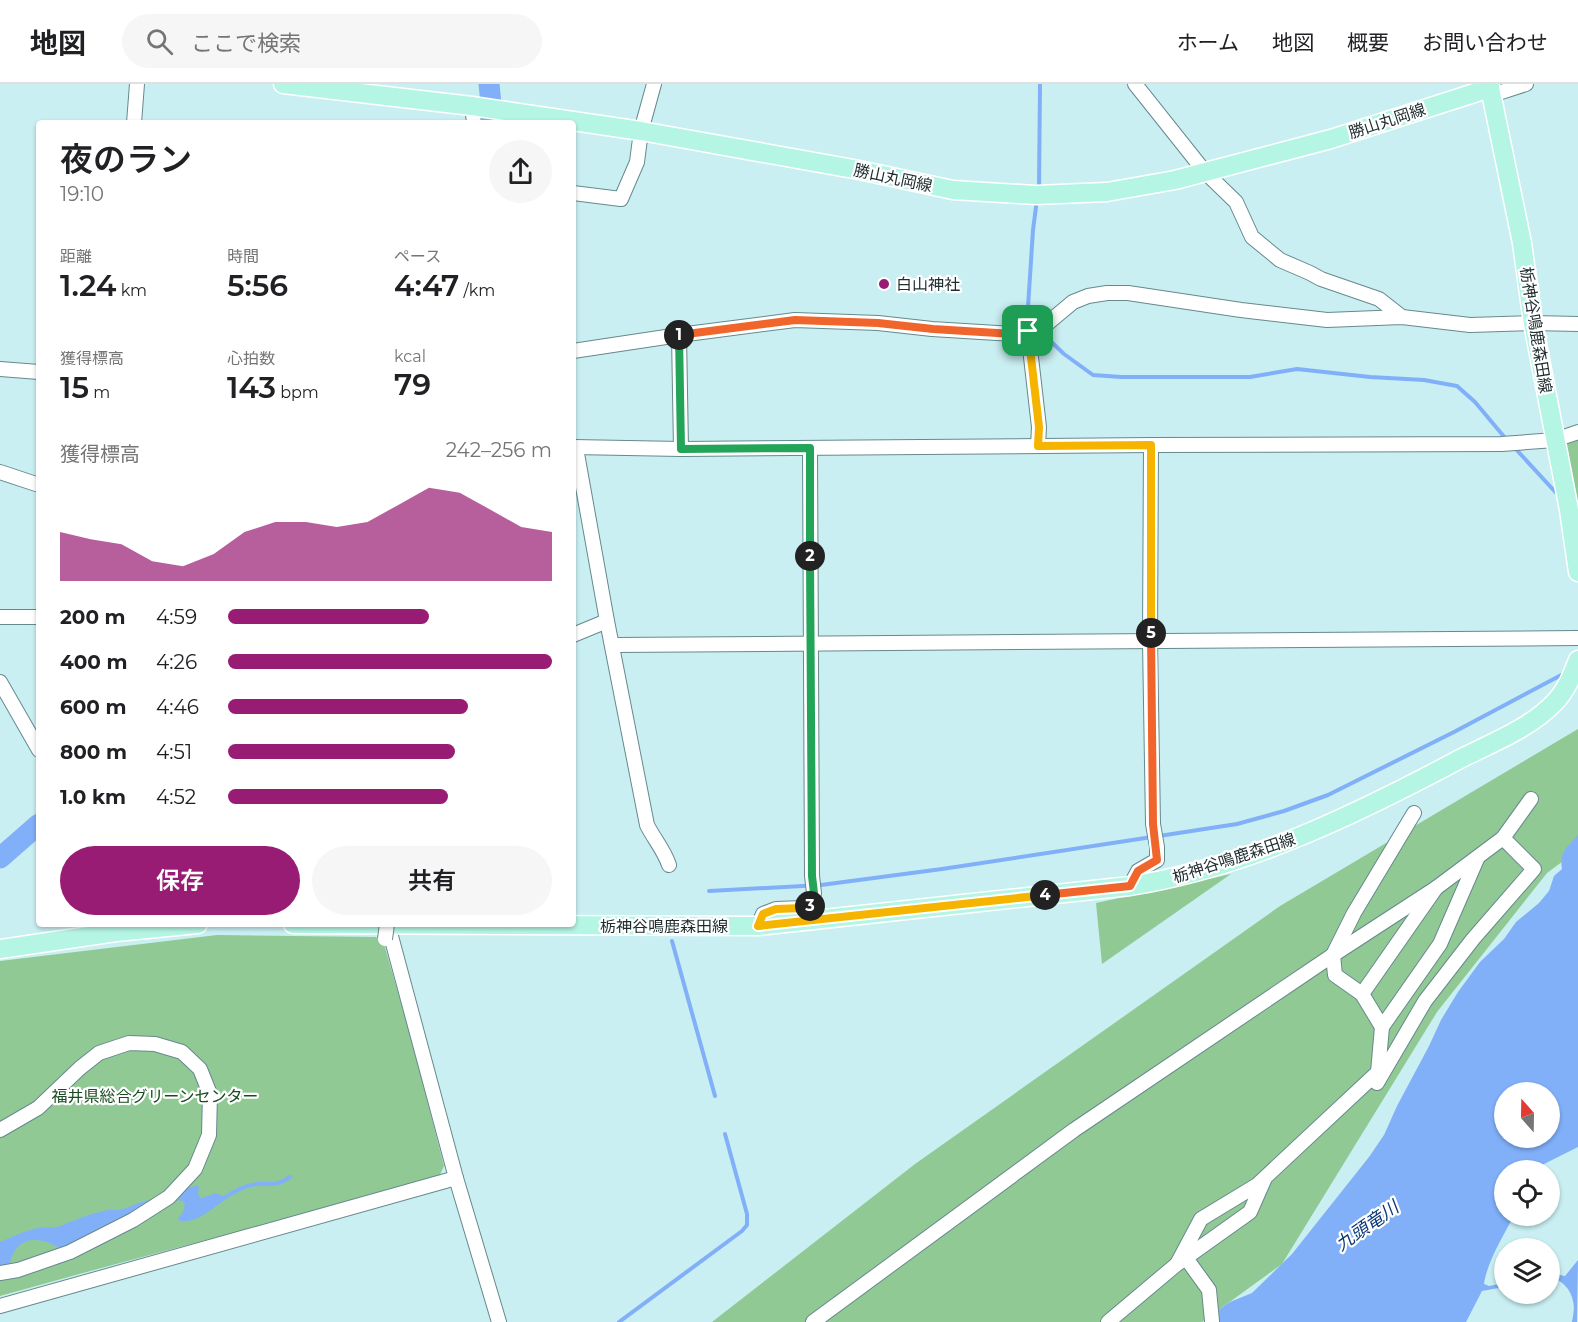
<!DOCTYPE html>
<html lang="ja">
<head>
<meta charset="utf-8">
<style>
	:root { --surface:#fff; --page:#f6f6f6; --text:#202124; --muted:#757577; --line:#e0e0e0; --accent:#991c74 }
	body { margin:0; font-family:Montserrat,"Noto Sans JP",sans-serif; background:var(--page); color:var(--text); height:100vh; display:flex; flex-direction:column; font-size:22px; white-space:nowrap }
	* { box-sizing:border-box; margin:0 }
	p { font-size:20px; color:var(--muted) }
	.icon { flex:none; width:33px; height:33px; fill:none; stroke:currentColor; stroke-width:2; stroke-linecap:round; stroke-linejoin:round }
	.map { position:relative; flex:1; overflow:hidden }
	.details { position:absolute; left:36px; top:36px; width:540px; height:807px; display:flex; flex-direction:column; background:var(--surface); border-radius:6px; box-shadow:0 2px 4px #0004 }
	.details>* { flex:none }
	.needle { width:39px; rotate:340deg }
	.buttons { position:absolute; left:1494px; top:998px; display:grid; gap:12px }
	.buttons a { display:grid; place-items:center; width:66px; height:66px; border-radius:50%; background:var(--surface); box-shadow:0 2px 4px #0004; font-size:30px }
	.pin { position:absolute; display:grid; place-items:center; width:51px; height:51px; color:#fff; margin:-26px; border-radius:12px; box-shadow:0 3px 9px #0006 }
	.km { position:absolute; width:30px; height:30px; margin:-15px; border-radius:50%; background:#222; color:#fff; font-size:16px; line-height:30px; text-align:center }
	.round { display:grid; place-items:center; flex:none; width:63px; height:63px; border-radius:32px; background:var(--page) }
	.summary { display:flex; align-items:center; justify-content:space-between; height:102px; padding:0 24px }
	h1 { font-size:33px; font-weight:600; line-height:45px }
	.figures { display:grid; grid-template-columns:repeat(3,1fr); gap:9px; height:102px; padding:6px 24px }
	.figures div { display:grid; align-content:center }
	.figures b { font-size:30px; font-weight:600 }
	.figures small { font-size:16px; font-weight:400 }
	.figures p { font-size:16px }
	.chart { height:168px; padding:12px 24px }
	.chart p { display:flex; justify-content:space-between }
	.chart svg { width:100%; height:108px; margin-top:6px; fill:var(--accent); opacity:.7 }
	.primary-button { display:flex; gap:12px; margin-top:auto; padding:12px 24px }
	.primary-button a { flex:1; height:69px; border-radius:36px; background:var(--accent); color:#fff; font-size:24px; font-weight:600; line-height:69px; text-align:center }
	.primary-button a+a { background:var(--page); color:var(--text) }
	ul { padding:0 24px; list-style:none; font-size:20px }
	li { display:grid; grid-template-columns:96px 72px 1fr; align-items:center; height:45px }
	li i { height:15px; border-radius:8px; background:var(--accent) }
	header { display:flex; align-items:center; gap:36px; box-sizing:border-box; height:84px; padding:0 30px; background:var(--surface); border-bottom:2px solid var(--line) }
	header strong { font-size:28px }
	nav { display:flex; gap:33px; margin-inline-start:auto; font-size:21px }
	.search { width:420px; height:54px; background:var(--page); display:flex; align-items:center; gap:15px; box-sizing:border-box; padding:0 21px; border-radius:33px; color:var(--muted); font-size:22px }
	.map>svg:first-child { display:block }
	.green { fill:#91c995 }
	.water { fill:#81b0f9; fill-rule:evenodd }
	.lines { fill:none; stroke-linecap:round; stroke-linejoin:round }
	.stream { stroke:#81b0f9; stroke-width:4 }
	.river { stroke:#81b0f9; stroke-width:21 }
	.minor-casing { stroke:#66898c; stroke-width:16 }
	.major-casing { stroke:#fff; stroke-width:21 }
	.minor { stroke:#fff; stroke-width:14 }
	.major { stroke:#b5f5e4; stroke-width:18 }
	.minor-bridge-casing { stroke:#66898c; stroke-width:16; stroke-linecap:butt }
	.minor-bridge { stroke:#fff; stroke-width:14 }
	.split-1-casing { stroke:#fff; stroke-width:12 }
	.split-2-casing { stroke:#fff; stroke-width:12 }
	.split-3-casing { stroke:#fff; stroke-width:12 }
	.split-4-casing { stroke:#fff; stroke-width:12 }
	.split-5-casing { stroke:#fff; stroke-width:12 }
	.split-6-casing { stroke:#fff; stroke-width:12 }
	.split-1 { stroke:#f0652b; stroke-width:8 }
	.split-2 { stroke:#22a559; stroke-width:8 }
	.split-3 { stroke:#22a559; stroke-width:8 }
	.split-4 { stroke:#f5b400; stroke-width:8 }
	.split-5 { stroke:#f0652b; stroke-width:8 }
	.split-6 { stroke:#f5b400; stroke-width:8 }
	.poi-dot { fill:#991c74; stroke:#fff; stroke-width:2 }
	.labels { text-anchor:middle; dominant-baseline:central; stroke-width:4.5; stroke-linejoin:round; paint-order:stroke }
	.street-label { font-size:16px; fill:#1e2c2e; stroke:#fff }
	.poi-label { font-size:16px; fill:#1e2c2e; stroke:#fff; text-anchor:start }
	.park-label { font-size:16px; fill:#194b20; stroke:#fff }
	.water-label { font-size:18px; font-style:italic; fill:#0c3877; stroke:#fff }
</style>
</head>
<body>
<header>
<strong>地図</strong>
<div class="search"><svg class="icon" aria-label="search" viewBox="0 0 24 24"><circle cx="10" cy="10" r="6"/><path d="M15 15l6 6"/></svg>ここで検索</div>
<nav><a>ホーム</a><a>地図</a><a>概要</a><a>お問い合わせ</a></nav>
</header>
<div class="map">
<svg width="1578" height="1238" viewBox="0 0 1578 1238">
	<rect width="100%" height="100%" fill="#c9eff2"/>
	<g class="green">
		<polygon points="1578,348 1578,423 1569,426 1555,356"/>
		<polygon points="1578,645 1578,766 1547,789 1437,928 1282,1180 1202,1238 712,1238 915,1080 1280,822"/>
		<polygon points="1231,790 1102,880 1096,819"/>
		<path d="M217 851 376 853 384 860 410 950 444 1082 438 1095C292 1134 145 1171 0 1212V877Z"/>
	</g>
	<g class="water">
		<path d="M1578 751V1063L1536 1084 1534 1086H1504V1131H1514C1504 1151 1487 1178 1484 1200L1489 1202 1504 1199V1203L1482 1207 1466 1238H1211L1217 1227 1230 1218 1252 1209 1292 1170 1369 1073 1384 1051 1397 1022 1429 962 1441 936 1458 908 1480 878 1504 855 1516 838 1539 819 1549 807 1554 792 1562 785C1559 768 1567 763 1578 751ZM1504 1008H1550V1053H1504Z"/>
		<path d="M198 1101 199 1104 198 1111 201 1114 216 1109 223 1112 225 1116C211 1125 198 1139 180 1137L178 1134 183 1128 185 1120 183 1117 174 1116 185 1105Z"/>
		<path d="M141 1118 142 1123C115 1139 88 1153 59 1164 39 1151 16 1152 10 1179L0 1182V1158L21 1149 37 1144 57 1143 88 1131 108 1126H121Z"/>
		<path d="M1578 1176 1577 1238H1572C1573 1232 1575 1223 1573 1217 1571 1205 1561 1196 1550 1192V1189L1565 1192Z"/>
	</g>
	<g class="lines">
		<g class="stream">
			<polyline points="1039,105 1040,0"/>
			<path d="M1034 241C1028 235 1028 230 1028 223L1033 146 1037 115"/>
			<polyline points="1041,248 1064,270 1093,291 1121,293 1250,293 1297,285 1370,293 1424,296 1457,302 1475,318 1506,355"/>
			<polyline points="1513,362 1559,412"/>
			<polyline points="1159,752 1237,740 1284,727 1328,711 1454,648 1567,588"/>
			<polyline points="709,807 821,801 942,785 1152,753"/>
			<polyline points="672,857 715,1012"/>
			<path d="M224 1114C233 1108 241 1103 251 1101 268 1097 273 1105 290 1093"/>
			<polyline points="141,1121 152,1117"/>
			<polyline points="619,1238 742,1147 747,1141 747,1130 725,1050"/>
		</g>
		<g class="river">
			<polyline points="489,0 493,39"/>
			<polyline points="0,774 39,740"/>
		</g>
		<defs>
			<g id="minor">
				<polyline points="1135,0 1205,88 1236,118 1252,153 1280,176 1310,189 1321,195 1379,215 1402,233"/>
				<polyline points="1492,11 1526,0"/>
				<polyline points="472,22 474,39"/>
				<polyline points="134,39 137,0"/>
				<polyline points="573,109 621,115 637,78 641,47 654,0"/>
				<polyline points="1028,247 1039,343 1038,362"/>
				<polyline points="679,251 681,365"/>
				<polyline points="573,267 679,251 795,236 878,239 932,245 1013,250 1043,243 1073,218 1088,212 1107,209 1128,209 1241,226 1327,236 1402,233 1470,241 1533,239 1578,240"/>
				<polyline points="0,285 39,288"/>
				<polyline points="573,363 681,365 1151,361 1502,360 1555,356 1578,348"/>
				<path d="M576 364 607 537 647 741C654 755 664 766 669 781"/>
				<polyline points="0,388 39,401"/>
				<polyline points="0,533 39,533"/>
				<polyline points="573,551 607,537"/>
				<polyline points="613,561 1578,554"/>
				<polyline points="0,598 39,666"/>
				<polyline points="1414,729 1354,829 1333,871 1335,891 1362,910 1436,804 1503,754 1531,715"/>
				<polyline points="1130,802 1138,787 1157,776 1157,763 1153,740 1150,557 1151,361"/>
				<polyline points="388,841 456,1094 499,1238"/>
				<polyline points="758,842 763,830 776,825 803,824 812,821 814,809 812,792 810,364"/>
				<polyline points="1362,910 1382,943 1440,860 1477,775"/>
				<polyline points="1382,943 1377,999 1425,917 1473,855 1534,785 1503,754"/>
				<polyline points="0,1046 38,1024 80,984 99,969 129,959 155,960 182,968 200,985 210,1010 209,1051 195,1085 169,1113 133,1136 70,1168 18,1186 0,1189"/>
				<polyline points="1265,1094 1250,1128 1177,1180 1201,1135 1257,1101 1378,988"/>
				<polyline points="1186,1174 1209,1206 1212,1237"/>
				<polyline points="0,1222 456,1094"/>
				<polyline points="813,1238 1074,1046 1333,871 1436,804"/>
				<polyline points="1108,1238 1177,1180"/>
			</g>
			<g id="major">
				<polyline points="283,0 472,22 641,47 859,86 953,106 1036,111 1107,108 1175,96 1331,55 1490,4 1490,0"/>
				<polyline points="1490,4 1522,159 1533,239 1569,426 1578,488"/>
				<path d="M293 840 758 842 1130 802C1248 783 1355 731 1460 675 1491 659 1529 645 1554 619 1566 607 1572 592 1578 576"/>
				<polyline points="0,865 116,848 198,840"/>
			</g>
		</defs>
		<use href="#minor" class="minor-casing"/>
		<use href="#major" class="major-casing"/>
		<use href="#minor" class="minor"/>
		<use href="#major" class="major"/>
		<defs>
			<polyline id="minor-bridge" points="385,855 387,840"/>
		</defs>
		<use href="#minor-bridge" class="minor-bridge-casing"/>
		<use href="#minor-bridge" class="minor-bridge"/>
	</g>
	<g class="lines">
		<defs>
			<polyline id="split-1" points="679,251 795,236 878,239 933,245 1013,250 1028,247"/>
			<polyline id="split-2" points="679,251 681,365 810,364 810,472"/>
			<polyline id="split-3" points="810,472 812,792 814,809 812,821 810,822"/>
			<polyline id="split-4" points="810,822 803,824 776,825 763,830 758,842 1045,811"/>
			<polyline id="split-5" points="1045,811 1130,802 1138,787 1157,776 1153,740 1151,549"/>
			<polyline id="split-6" points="1028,247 1039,343 1038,362 1151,361 1151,549"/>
		</defs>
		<use href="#split-1" class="split-1-casing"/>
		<use href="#split-2" class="split-2-casing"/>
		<use href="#split-3" class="split-3-casing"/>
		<use href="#split-4" class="split-4-casing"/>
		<use href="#split-5" class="split-5-casing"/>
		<use href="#split-6" class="split-6-casing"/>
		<use href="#split-1" class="split-1"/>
		<use href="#split-2" class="split-2"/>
		<use href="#split-3" class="split-3"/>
		<use href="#split-4" class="split-4"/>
		<use href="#split-5" class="split-5"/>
		<use href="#split-6" class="split-6"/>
	</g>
	<circle class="poi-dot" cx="884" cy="200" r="6"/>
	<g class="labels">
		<g class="street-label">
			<text transform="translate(1387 37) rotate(-18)">勝山丸岡線</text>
			<text transform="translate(893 94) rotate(12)">勝山丸岡線</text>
			<text transform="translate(1536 246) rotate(81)">栃神谷鳴鹿森田線</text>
			<text transform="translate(1234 774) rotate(-18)">栃神谷鳴鹿森田線</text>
			<text x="664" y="842">栃神谷鳴鹿森田線</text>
		</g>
		<g class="poi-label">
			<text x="896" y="200">白山神社</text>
		</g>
		<g class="park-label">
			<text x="155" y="1012">福井県総合グリーンセンター</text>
		</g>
		<g class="water-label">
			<text transform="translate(1367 1142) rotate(-35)">九頭竜川</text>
		</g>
	</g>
</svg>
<div class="buttons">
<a><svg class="needle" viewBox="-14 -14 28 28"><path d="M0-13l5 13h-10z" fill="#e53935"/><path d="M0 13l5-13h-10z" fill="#757577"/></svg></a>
<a><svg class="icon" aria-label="locate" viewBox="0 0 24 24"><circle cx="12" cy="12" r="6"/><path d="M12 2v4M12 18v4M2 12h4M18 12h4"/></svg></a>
<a><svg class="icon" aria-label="layers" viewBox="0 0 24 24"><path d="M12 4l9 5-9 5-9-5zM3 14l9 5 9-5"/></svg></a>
</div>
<div class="pin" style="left:1028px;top:247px;background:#1e9e55"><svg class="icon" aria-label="arrive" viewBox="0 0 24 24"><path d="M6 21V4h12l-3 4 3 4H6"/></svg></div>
<b class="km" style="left:679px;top:251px">1</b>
<b class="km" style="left:810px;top:472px">2</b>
<b class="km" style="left:810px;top:822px">3</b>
<b class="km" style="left:1045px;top:811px">4</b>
<b class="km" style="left:1151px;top:549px">5</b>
<section class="details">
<div class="summary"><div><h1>夜のラン</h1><p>19:10</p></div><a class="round"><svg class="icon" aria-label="share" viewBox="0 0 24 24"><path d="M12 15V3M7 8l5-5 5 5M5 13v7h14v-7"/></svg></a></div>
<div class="figures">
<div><p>距離</p><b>1.24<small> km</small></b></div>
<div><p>時間</p><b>5:56</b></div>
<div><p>ペース</p><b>4:47<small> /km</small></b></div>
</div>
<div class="figures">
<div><p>獲得標高</p><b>15<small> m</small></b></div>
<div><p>心拍数</p><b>143<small> bpm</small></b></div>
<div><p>kcal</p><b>79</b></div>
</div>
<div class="chart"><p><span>獲得標高</span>242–256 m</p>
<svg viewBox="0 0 160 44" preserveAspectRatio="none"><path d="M0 44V24L10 27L20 29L30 36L40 38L50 33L60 24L70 20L80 20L90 22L100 20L110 13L120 6L130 8L140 15L150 22L160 24V44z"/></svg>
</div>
<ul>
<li><b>200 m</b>4:59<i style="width:62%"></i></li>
<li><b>400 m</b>4:26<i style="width:100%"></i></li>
<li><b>600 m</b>4:46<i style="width:74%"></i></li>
<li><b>800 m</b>4:51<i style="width:70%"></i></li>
<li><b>1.0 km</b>4:52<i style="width:68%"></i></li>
</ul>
<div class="primary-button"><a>保存</a><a>共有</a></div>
</section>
</div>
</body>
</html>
